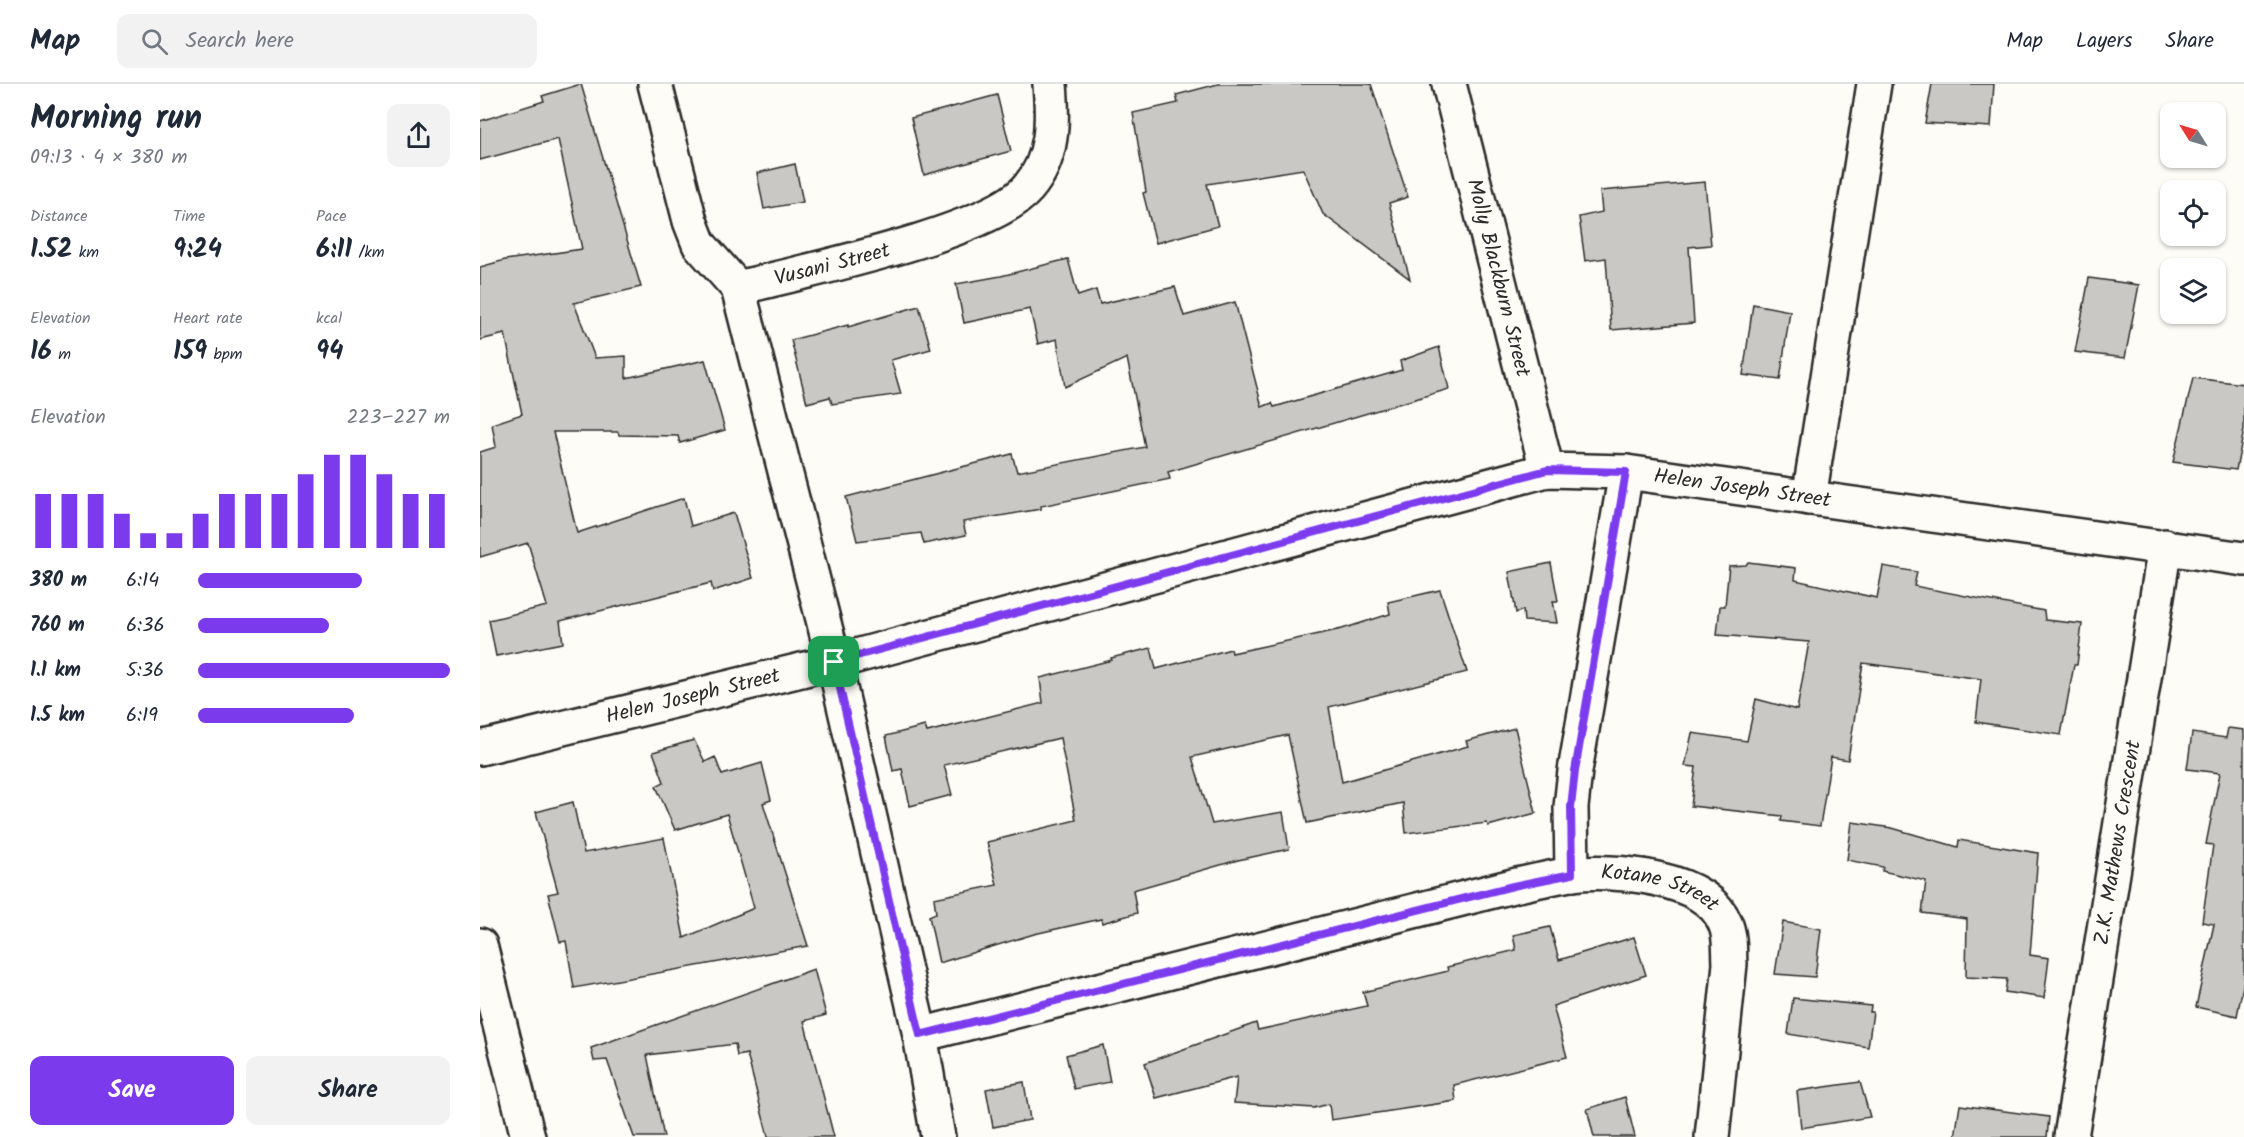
<!DOCTYPE html>
<html lang="en">
<head>
<meta charset="utf-8">
<style>
	:root { --surface:#fff; --page:#f2f2f3; --text:#1f2937; --muted:#747a83; --line:#e0e1e3; --accent:#7c3aed }
	body { margin:0; font-family:Kalam,sans-serif; background:var(--page); color:var(--text); height:100vh; display:flex; flex-direction:column; font-size:22px; white-space:nowrap }
	* { box-sizing:border-box; margin:0 }
	p { font-size:20px; color:var(--muted) }
	.icon { flex:none; width:33px; height:33px; fill:none; stroke:currentColor; stroke-width:2; stroke-linecap:round; stroke-linejoin:round }
	.map { position:relative; flex:1; overflow:hidden }
	.details { display:flex; flex-direction:column; background:var(--surface); width:480px }
	.details>* { flex:none }
	.needle { width:39px; rotate:307deg }
	.controls { position:absolute; left:1680px; top:18px; display:grid; gap:12px }
	.controls a { display:grid; place-items:center; width:66px; height:66px; border-radius:12px; background:var(--surface); box-shadow:0 2px 4px #0004; font-size:30px }
	.pin { position:absolute; display:grid; place-items:center; width:51px; height:51px; color:#fff; margin:-26px; border-radius:12px; box-shadow:0 3px 9px #0006 }
	.round { display:grid; place-items:center; flex:none; width:63px; height:63px; border-radius:12px; background:var(--page) }
	.overview { display:flex; align-items:center; justify-content:space-between; height:102px; padding:0 30px }
	h1 { font-size:33px; font-weight:600; line-height:45px }
	.stats { display:grid; grid-template-columns:repeat(3,1fr); gap:9px; height:102px; padding:6px 30px }
	.stats div { display:grid; align-content:center }
	.stats b { font-size:26px; font-weight:600 }
	.stats small { font-size:16px; font-weight:400 }
	.stats p { font-size:16px }
	.chart { height:168px; padding:12px 30px }
	.chart p { display:flex; justify-content:space-between }
	.chart svg { width:100%; height:108px; margin-top:6px; stroke:var(--accent); stroke-width:6 }
	.action { display:flex; gap:12px; margin-top:auto; padding:12px 30px }
	.action a { flex:1; height:69px; border-radius:12px; background:var(--accent); color:#fff; font-size:24px; font-weight:600; line-height:69px; text-align:center }
	.action a+a { background:var(--page); color:var(--text) }
	ul { padding:0 30px; list-style:none; font-size:20px }
	li { display:grid; grid-template-columns:96px 72px 1fr; align-items:center; height:45px }
	li i { height:15px; border-radius:8px; background:var(--accent) }
	header { display:flex; align-items:center; gap:36px; box-sizing:border-box; height:84px; padding:0 30px; background:var(--surface); border-bottom:2px solid var(--line) }
	header strong { font-size:28px }
	nav { display:flex; gap:33px; margin-inline-start:auto; font-size:21px }
	.search { width:420px; height:54px; background:var(--page); display:flex; align-items:center; gap:15px; box-sizing:border-box; padding:0 21px; border-radius:12px; color:var(--muted); font-size:22px }
	main { display:flex; flex:1; min-height:0 }
	.map>svg:first-child { display:block }
	.building { fill:#c9c8c4; stroke:#2b2b2b; stroke-width:1.5 }
	.lines { fill:none; stroke-linecap:round; stroke-linejoin:round }
	.minor-casing { stroke:#2b2b2b; stroke-width:38 }
	.minor { stroke:#fdfcf7; stroke-width:33 }
	.route-casing { stroke:#fff; stroke-width:12 }
	.route { stroke:#7c3aed; stroke-width:8 }
	.labels { text-anchor:middle; dominant-baseline:central; stroke-width:4.5; stroke-linejoin:round; paint-order:stroke }
	.street-label { font-size:21px; fill:#2b2b2b; stroke:#fdfcf7 }
</style>
</head>
<body>
<header>
<strong>Map</strong>
<div class="search"><svg class="icon" aria-label="search" viewBox="0 0 24 24"><circle cx="10" cy="10" r="6"/><path d="M15 15l6 6"/></svg>Search here</div>
<nav><a>Map</a><a>Layers</a><a>Share</a></nav>
</header>
<main>
<section class="details">
<div class="overview"><div><h1>Morning run</h1><p>09:13 · 4 × 380 m</p></div><a class="round"><svg class="icon" aria-label="share" viewBox="0 0 24 24"><path d="M12 15V3M7 8l5-5 5 5M5 13v7h14v-7"/></svg></a></div>
<div class="stats">
<div><p>Distance</p><b>1.52<small> km</small></b></div>
<div><p>Time</p><b>9:24</b></div>
<div><p>Pace</p><b>6:11<small> /km</small></b></div>
</div>
<div class="stats">
<div><p>Elevation</p><b>16<small> m</small></b></div>
<div><p>Heart rate</p><b>159<small> bpm</small></b></div>
<div><p>kcal</p><b>94</b></div>
</div>
<div class="chart"><p><span>Elevation</span>223–227 m</p>
<svg viewBox="0 0 160 44" preserveAspectRatio="none"><path d="M5 44V22M15 44V22M25 44V22M35 44V30M45 44V38M55 44V38M65 44V30M75 44V22M85 44V22M95 44V22M105 44V14M115 44V6M125 44V6M135 44V14M145 44V22M155 44V22"/></svg>
</div>
<ul>
<li><b>380 m</b>6:14<i style="width:65%"></i></li>
<li><b>760 m</b>6:36<i style="width:52%"></i></li>
<li><b>1.1 km</b>5:36<i style="width:100%"></i></li>
<li><b>1.5 km</b>6:19<i style="width:62%"></i></li>
</ul>
<div class="action"><a>Save</a><a>Share</a></div>
</section>
<div class="map">
<svg width="1764" height="1053" viewBox="0 0 1764 1053">
	<rect width="100%" height="100%" fill="#fdfcf7"/>
	<filter id="ink" filterUnits="userSpaceOnUse"><feTurbulence type="fractalNoise" baseFrequency=".0167" numOctaves="2"/><feDisplacementMap in="SourceGraphic" scale="12" xChannelSelector="R" yChannelSelector="G"/><feConvolveMatrix kernelMatrix="1 2 1 2 8 2 1 2 1" color-interpolation-filters="sRGB"/></filter>
	<g filter="url(#ink)">
		<g class="building">
			<polygon points="101,0 161,203 94,219 115,274 146,272 146,294 225,276 245,346 200,359 198,352 139,351 138,348 73,348 97,449 204,414 211,442 254,429 273,494 233,507 231,499 80,537 83,559 16,572 9,536 67,522 48,459 0,473 0,368 16,363 12,340 42,330 25,250 0,256 0,183 25,176 102,165 78,55 0,76 0,37 64,17 62,12"/>
			<polygon points="738,0 891,0 928,113 909,119 930,195 843,130 823,85 727,100 738,142 676,159 663,109 666,108 653,29 698,19 696,11"/>
			<polygon points="1452,0 1514,0 1511,43 1445,39"/>
			<polygon points="517,11 531,67 444,91 431,34"/>
			<polygon points="315,80 323,118 284,125 277,89"/>
			<polygon points="1225,98 1231,161 1209,163 1214,239 1131,246 1126,174 1105,177 1099,133 1122,128 1120,107"/>
			<polygon points="588,175 598,212 616,206 620,220 695,203 704,232 755,218 782,323 792,319 794,323 922,286 920,277 959,263 969,305 688,388 690,395 561,422 561,425 483,438 486,451 444,460 441,449 377,457 366,413 532,370 537,388 665,363 647,274 585,303 577,255 558,260 550,225 484,239 476,200 521,192"/>
			<polygon points="1609,194 1659,201 1645,274 1595,268"/>
			<polygon points="1273,220 1310,227 1300,296 1263,291"/>
			<polygon points="439,222 451,265 411,276 421,310 352,320 350,313 327,319 311,256 368,241 368,243"/>
			<polygon points="1713,294 1764,300 1764,346 1756,386 1693,378"/>
			<polygon points="1268,478 1316,484 1315,496 1397,514 1403,482 1437,488 1434,502 1564,527 1565,536 1602,540 1597,581 1594,581 1581,651 1496,638 1501,595 1383,579 1368,676 1351,673 1340,742 1301,737 1302,732 1211,722 1216,683 1205,682 1212,649 1267,657 1276,615 1317,626 1329,558 1237,551 1240,522 1245,522 1249,482 1266,481"/>
			<polygon points="1071,479 1078,517 1073,517 1077,539 1044,537 1043,526 1036,529 1029,488"/>
			<polygon points="960,506 987,588 849,623 862,698 988,662 986,657 1035,644 1056,729 1008,742 1007,739 926,749 923,719 827,739 808,651 712,673 732,740 803,728 809,765 758,776 653,806 657,829 622,839 621,835 554,850 459,879 449,832 456,829 454,814 517,801 507,758 596,736 580,654 464,681 472,711 430,722 422,685 413,687 406,652 445,642 447,648 563,619 560,594 632,576 631,574 671,564 676,585 751,565 752,569 862,545 910,530 908,518"/>
			<polygon points="1748,644 1764,646 1764,897 1757,932 1716,923 1734,840 1722,838 1733,761 1726,760 1740,689 1707,685 1712,649 1746,654"/>
			<polygon points="214,656 225,678 235,673 242,691 282,679 291,716 283,719 328,862 94,904 86,857 80,858 68,810 78,808 56,728 93,718 104,769 184,754 204,854 274,824 247,730 195,746 176,702 184,698 173,668"/>
			<polygon points="1372,738 1412,744 1478,763 1479,756 1558,769 1550,871 1569,874 1564,914 1525,908 1527,895 1486,893 1487,835 1442,829 1446,797 1402,787 1403,783 1367,776"/>
			<polygon points="1303,838 1341,845 1335,893 1295,890"/>
			<polygon points="1070,843 1079,876 1154,853 1166,891 1073,922 1087,973 974,1001 976,1017 851,1036 849,1020 834,1024 754,1019 757,993 676,1014 665,979 776,939 778,946 887,922 883,908 968,887 967,883 1036,866 1033,851"/>
			<polygon points="334,885 346,931 324,937 354,1053 288,1053 267,970 257,972 255,960 167,971 184,1053 154,1053 127,976 114,977 111,964"/>
			<polygon points="1313,914 1391,922 1390,928 1393,928 1388,963 1308,950"/>
			<polygon points="623,961 630,998 594,1005 586,971"/>
			<polygon points="544,998 550,1036 513,1043 506,1005"/>
			<polygon points="1380,998 1390,1033 1321,1044 1317,1007"/>
			<polygon points="1145,1013 1155,1053 1114,1053 1107,1025"/>
			<polygon points="1480,1021 1569,1033 1567,1053 1475,1053"/>
		</g>
		<g class="lines">
			<defs>
				<g id="minor">
					<path id="s1" d="M175 0 210 137 219 160 258 204C321 188 510 149 548 104 574 74 573 36 570 0"/>
					<path id="s2" d="M969 0 1067 386"/>
					<polyline points="258,204 354,578 440,951 458,1053"/>
					<polyline points="1329,414 1394,0"/>
					<path id="s3" d="M0 664 354 578 1067 386 1146 388 1764 475"/>
					<polyline points="1092,790 1091,723 1095,687 1146,388"/>
					<polyline points="0,861 48,1053"/>
					<path id="s4" d="M440 951 1033 802C1052 798 1072 793 1091 790 1135 785 1226 792 1245 839 1251 852 1249 867 1250 880L1232 1053"/>
					<path id="s5" d="M1591 1053 1685 462"/>
				</g>
			</defs>
			<use href="#minor" class="minor-casing"/>
			<use href="#minor" class="minor"/>
		</g>
	</g>
	<g class="lines" filter="url(#ink)">
		<defs>
			<polygon id="route" points="1067,386 1146,388 1095,687 1091,723 1092,790 1033,802 440,951 354,578"/>
		</defs>
		<use href="#route" class="route-casing"/>
		<use href="#route" class="route"/>
	</g>
	<g class="labels">
		<g class="street-label">
			<text stroke="none"><textPath href="#s1" startOffset="322">Vusani Street</textPath></text>
			<text stroke="none"><textPath href="#s2" startOffset="200">Molly Blackburn Street</textPath></text>
			<text stroke="none"><textPath href="#s3" startOffset="1299">Helen Joseph Street</textPath></text>
			<text stroke="none"><textPath href="#s3" startOffset="219">Helen Joseph Street</textPath></text>
			<text stroke="none"><textPath href="#s5" startOffset="298">Z.K. Mathews Crescent</textPath></text>
			<text stroke="none"><textPath href="#s4" startOffset="762">Kotane Street</textPath></text>
		</g>
	</g>
</svg>
<div class="controls">
<a><svg class="needle" viewBox="-14 -14 28 28"><path d="M0-13l5 13h-10z" fill="#e53935"/><path d="M0 13l5-13h-10z" fill="#747a83"/></svg></a>
<a><svg class="icon" aria-label="locate" viewBox="0 0 24 24"><circle cx="12" cy="12" r="6"/><path d="M12 2v4M12 18v4M2 12h4M18 12h4"/></svg></a>
<a><svg class="icon" aria-label="layers" viewBox="0 0 24 24"><path d="M12 4l9 5-9 5-9-5zM3 14l9 5 9-5"/></svg></a>
</div>
<div class="pin" style="left:354px;top:578px;background:#1e9e55"><svg class="icon" aria-label="arrive" viewBox="0 0 24 24"><path d="M6 21V4h12l-3 4 3 4H6"/></svg></div>
</div>
</main>
</body>
</html>
